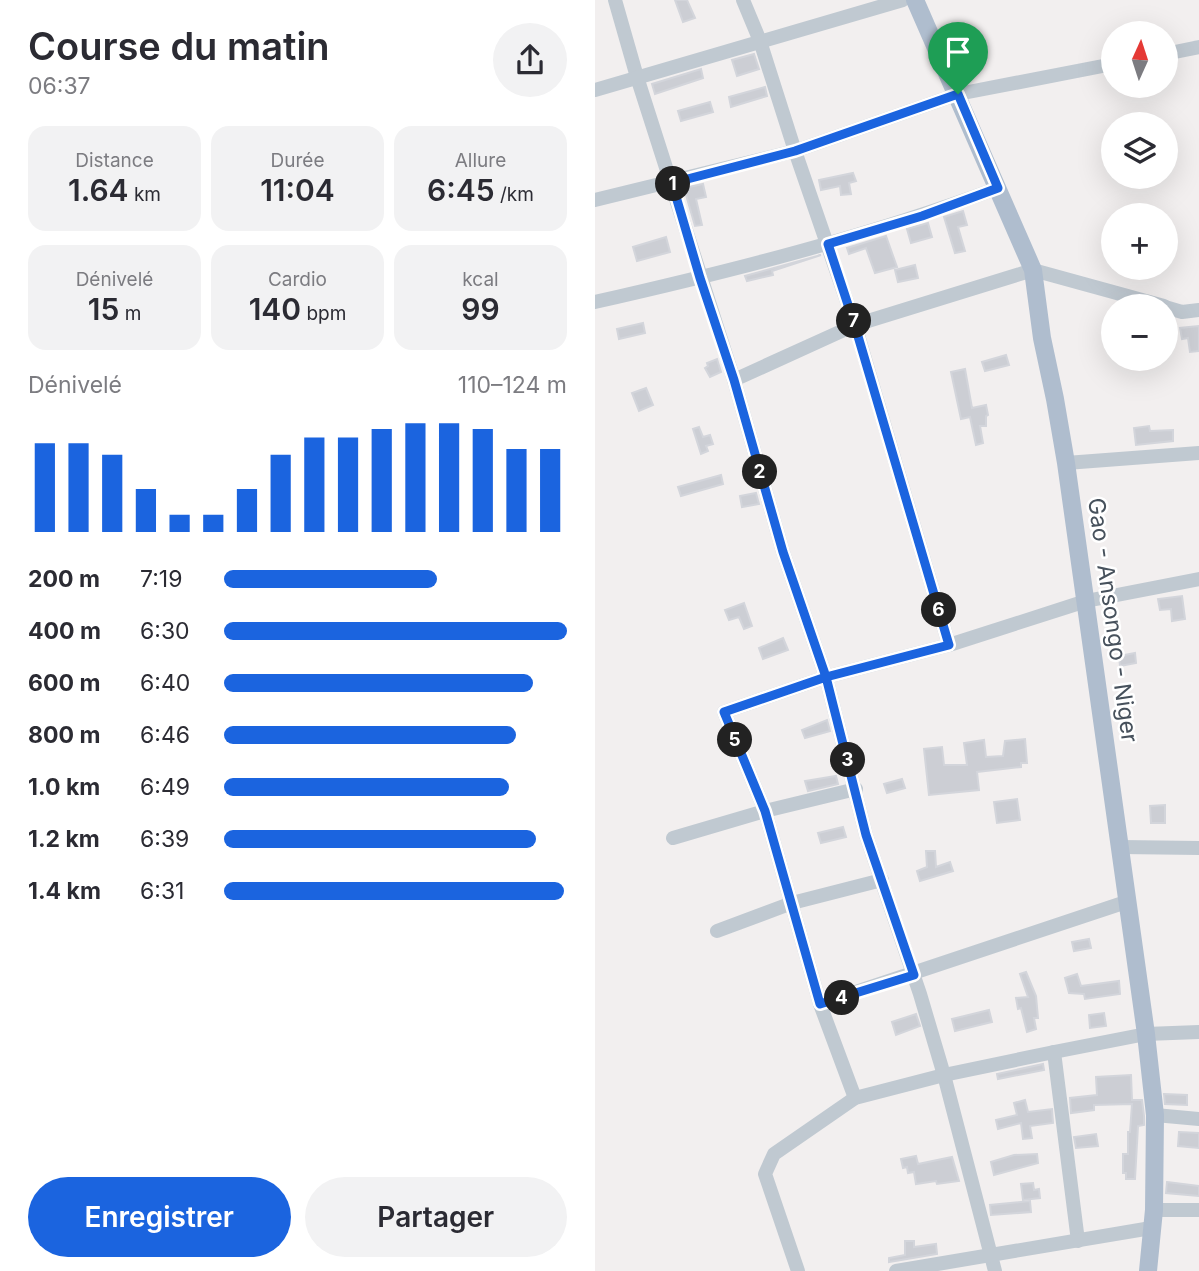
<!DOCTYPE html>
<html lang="fr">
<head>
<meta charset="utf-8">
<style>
	:root { --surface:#fff; --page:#f2f2f3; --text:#2b2b33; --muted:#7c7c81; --accent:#1b64df }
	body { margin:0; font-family:Inter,sans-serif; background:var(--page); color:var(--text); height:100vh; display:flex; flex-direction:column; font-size:26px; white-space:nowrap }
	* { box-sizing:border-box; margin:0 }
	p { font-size:23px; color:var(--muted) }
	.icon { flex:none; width:38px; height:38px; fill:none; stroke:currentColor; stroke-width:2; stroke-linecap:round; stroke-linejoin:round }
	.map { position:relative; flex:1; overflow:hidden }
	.side { display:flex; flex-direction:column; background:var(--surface); width:595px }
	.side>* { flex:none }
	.needle { width:46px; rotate:3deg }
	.controls { position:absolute; left:506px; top:21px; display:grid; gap:14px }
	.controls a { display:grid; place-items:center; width:77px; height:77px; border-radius:50%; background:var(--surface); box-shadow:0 7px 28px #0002; font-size:35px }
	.pin { position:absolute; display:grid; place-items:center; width:60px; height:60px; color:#fff; margin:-72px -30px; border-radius:50% 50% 50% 0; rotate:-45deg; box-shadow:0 0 7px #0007 }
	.pin .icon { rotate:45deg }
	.km { position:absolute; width:35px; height:35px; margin:-18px; border-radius:50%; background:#222; color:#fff; font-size:19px; line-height:35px; text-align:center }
	.round { display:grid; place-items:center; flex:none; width:74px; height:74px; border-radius:37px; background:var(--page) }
	.head { display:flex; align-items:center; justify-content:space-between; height:119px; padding:0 28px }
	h1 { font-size:38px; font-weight:600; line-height:52px }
	.figures { display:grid; grid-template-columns:repeat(3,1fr); gap:10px; height:119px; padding:7px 28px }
	.figures div { display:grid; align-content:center; border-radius:18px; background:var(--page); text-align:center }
	.figures b { font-size:30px; font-weight:600 }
	.figures small { font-size:19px; font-weight:400 }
	.figures p { font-size:19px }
	.chart { height:196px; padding:14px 28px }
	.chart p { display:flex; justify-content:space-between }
	.chart svg { width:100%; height:126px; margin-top:7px; stroke:var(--accent); stroke-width:6 }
	.button { display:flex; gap:14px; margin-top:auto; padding:14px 28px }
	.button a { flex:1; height:80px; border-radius:42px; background:var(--accent); color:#fff; font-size:28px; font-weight:600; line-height:80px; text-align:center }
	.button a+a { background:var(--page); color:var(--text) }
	ul { padding:0 28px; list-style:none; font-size:23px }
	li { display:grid; grid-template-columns:112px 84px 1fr; align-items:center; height:52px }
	li i { height:18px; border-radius:9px; background:var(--accent) }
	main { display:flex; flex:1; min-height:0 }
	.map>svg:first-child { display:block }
	.building { fill:#ccced4; stroke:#d3d5db; stroke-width:2 }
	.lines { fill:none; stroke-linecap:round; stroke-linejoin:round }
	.minor { stroke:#c0c9d1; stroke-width:14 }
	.major { stroke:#afbdce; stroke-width:18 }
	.route-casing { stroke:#fff; stroke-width:14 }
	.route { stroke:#1b64df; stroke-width:9 }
	.labels { text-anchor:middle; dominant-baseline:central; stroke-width:5; stroke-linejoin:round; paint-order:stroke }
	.street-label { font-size:23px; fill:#47515c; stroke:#fff }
</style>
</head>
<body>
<main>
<section class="side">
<div class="head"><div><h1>Course du matin</h1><p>06:37</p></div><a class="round"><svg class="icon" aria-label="share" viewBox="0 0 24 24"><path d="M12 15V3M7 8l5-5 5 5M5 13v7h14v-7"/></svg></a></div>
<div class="figures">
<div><p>Distance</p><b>1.64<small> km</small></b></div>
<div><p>Durée</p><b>11:04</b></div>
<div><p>Allure</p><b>6:45<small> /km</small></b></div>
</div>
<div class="figures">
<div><p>Dénivelé</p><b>15<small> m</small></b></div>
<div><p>Cardio</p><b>140<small> bpm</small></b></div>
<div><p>kcal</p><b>99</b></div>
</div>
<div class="chart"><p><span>Dénivelé</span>110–124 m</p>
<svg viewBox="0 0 160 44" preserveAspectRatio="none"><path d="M5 44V13M15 44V13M25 44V17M35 44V29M45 44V38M55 44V38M65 44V29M75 44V17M85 44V11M95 44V11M105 44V8M115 44V6M125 44V6M135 44V8M145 44V15M155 44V15"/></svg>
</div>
<ul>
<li><b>200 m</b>7:19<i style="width:62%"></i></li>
<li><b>400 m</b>6:30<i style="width:100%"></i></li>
<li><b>600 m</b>6:40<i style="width:90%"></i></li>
<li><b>800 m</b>6:46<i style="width:85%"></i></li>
<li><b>1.0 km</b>6:49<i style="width:83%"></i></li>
<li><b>1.2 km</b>6:39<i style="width:91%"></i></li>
<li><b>1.4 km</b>6:31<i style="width:99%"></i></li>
</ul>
<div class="button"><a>Enregistrer</a><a>Partager</a></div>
</section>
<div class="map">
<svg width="604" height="1271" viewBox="0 0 604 1271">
	<rect width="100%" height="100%" fill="#f2efef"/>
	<g class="building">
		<polygon points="80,0 92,0 100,18 88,22"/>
		<polygon points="159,54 164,69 142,76 137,60"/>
		<polygon points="106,69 108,78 60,94 57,84"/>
		<polygon points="170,87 172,96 136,107 134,97"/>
		<polygon points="115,102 118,112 86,121 83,111"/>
		<polygon points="258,173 261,181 254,183 256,194 246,195 245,186 226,190 224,180"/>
		<polygon points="108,184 111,197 101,199 107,225 100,226 89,188"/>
		<polygon points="368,211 372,225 363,227 370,251 360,253 349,217"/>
		<polygon points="333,223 337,237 316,243 312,229"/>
		<polygon points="291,236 302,267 280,273 271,248 254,254 252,248"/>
		<polygon points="71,237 75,252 42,261 38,247"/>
		<polygon points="226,255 177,271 178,275 152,281 150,276"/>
		<polygon points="320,265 323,278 303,282 300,270"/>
		<polygon points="48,323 50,333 24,339 22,329"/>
		<polygon points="604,326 604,351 595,352 593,338 587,339 585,328"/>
		<polygon points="411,355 414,365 390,371 387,362"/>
		<polygon points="122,359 126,372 115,377 110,368 113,366 112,363"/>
		<polygon points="370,369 377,408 391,405 393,415 391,416 391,426 385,426 388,443 381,445 375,417 366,419 356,372"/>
		<polygon points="51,388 58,405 44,411 37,393"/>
		<polygon points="554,426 555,431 578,430 578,441 541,445 539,428"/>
		<polygon points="104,427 108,437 115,435 118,444 111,446 113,451 106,454 98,429"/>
		<polygon points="126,475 128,484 86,496 83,487"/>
		<polygon points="161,493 164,504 147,507 145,496"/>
		<polygon points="587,596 590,619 577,621 576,609 565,610 563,599"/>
		<polygon points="149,603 157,626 149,629 144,617 134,620 130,610"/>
		<polygon points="188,638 193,650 168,659 164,648"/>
		<polygon points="540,653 541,663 525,666 524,656"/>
		<polygon points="232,720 235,731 210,738 207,730"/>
		<polygon points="430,739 432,763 426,763 426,767 382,772 384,790 334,795 329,749 347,747 349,765 372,765 369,743 389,740 391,757 408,756 410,741"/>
		<polygon points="241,776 243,784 213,791 210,781"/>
		<polygon points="307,779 310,788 292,793 289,784"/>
		<polygon points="422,799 425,820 402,823 399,802"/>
		<polygon points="570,805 570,823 556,823 555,806"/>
		<polygon points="248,827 251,837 226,843 223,833"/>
		<polygon points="331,851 340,851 341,867 355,862 358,871 325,881 322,871 332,867"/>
		<polygon points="494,939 496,948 479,951 477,942"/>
		<polygon points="431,972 441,996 443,1018 439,1018 441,1029 432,1032 426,1008 423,1009 421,998 433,997 425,974"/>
		<polygon points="482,974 486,986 524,981 525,994 490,999 489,994 474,993 470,978"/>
		<polygon points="394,1010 397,1022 360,1031 357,1019"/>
		<polygon points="509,1013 511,1026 495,1028 494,1015"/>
		<polygon points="321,1014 325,1026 301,1035 297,1022"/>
		<polygon points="448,1064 449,1070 403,1079 402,1074"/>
		<polygon points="536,1075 537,1100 547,1100 549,1116 549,1125 543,1126 540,1179 531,1179 531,1173 528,1173 528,1154 533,1154 533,1132 535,1132 537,1104 499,1105 499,1110 476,1113 475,1098 502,1095 501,1077"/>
		<polygon points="569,1094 592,1095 592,1105 570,1104"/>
		<polygon points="430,1100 433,1112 457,1109 458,1123 435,1126 437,1138 428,1139 426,1123 403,1129 401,1120 422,1115 419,1103"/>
		<polygon points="584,1132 604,1133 604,1148 583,1146"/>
		<polygon points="501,1134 503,1146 481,1148 479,1137"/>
		<polygon points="442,1154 443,1163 399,1175 396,1162 419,1155"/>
		<polygon points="321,1156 323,1164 357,1157 364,1181 342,1184 341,1181 321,1184 319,1172 313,1173 312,1167 308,1168 306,1159"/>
		<polygon points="572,1182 604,1186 604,1196 571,1193"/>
		<polygon points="438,1183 439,1190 444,1189 445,1198 428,1200 426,1184"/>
		<polygon points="435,1201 436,1212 396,1215 395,1205"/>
		<polygon points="310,1241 319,1241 319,1247 341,1244 342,1254 294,1262 294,1258 310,1255"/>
	</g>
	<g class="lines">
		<g class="minor">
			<polyline points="20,0 42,77 139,380 188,552 231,677 271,835 325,994 349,1075 400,1271"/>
			<polyline points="148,0 165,41 200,151 260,325 354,645"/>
			<polyline points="570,54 604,47"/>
			<polyline points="0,90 308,0"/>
			<polyline points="0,200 200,151 363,94 518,64"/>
			<path d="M0 302C137 271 271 237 403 188"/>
			<polyline points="570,307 587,312 604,310"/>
			<polyline points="139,380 260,325 438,270 569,306"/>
			<polyline points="471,463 604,453"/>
			<polyline points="78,838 170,811 261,789"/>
			<polyline points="526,847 604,848"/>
			<polyline points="122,931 197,903 287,880"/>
			<polyline points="225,1004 534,901"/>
			<polyline points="459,1052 483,1241"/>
			<polyline points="260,1098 225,1004 170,811 129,712 231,677 354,645 491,601 604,579"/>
			<polyline points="560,1115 604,1119"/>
			<polyline points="559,1210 604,1210"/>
			<polyline points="203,1271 170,1174 179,1154 260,1098 349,1075 459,1052 551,1034 604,1032"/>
			<polyline points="301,1271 556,1228"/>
		</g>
		<polyline class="major" points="320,0 438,270 447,338 460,399 471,463 551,1034 560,1115 559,1210 553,1271"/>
	</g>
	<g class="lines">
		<defs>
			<polyline id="route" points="363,94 200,151 77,183 105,278 139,380 188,552 231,677 271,835 319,975 225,1004 170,811 129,712 231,677 354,645 260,326 233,244 327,216 403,188 363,94"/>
		</defs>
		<use href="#route" class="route-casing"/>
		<use href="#route" class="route"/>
	</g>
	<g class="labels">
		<g class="street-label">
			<text transform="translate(518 620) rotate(82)">Gao - Ansongo - Niger</text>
		</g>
	</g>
</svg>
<div class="controls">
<a><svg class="needle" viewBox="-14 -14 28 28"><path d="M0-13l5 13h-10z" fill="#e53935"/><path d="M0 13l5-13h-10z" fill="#7c7c81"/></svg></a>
<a><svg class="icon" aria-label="layers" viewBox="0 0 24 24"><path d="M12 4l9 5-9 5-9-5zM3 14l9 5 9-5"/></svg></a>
<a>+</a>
<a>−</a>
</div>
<div class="pin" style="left:363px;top:94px;background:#1e9e55"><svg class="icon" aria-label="arrive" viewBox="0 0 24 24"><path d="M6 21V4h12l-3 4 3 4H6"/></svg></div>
<b class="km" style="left:78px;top:184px">1</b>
<b class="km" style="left:165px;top:472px">2</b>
<b class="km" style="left:253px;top:760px">3</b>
<b class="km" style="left:247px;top:998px">4</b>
<b class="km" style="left:140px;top:740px">5</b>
<b class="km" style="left:344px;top:610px">6</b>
<b class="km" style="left:259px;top:321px">7</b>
</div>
</main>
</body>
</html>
